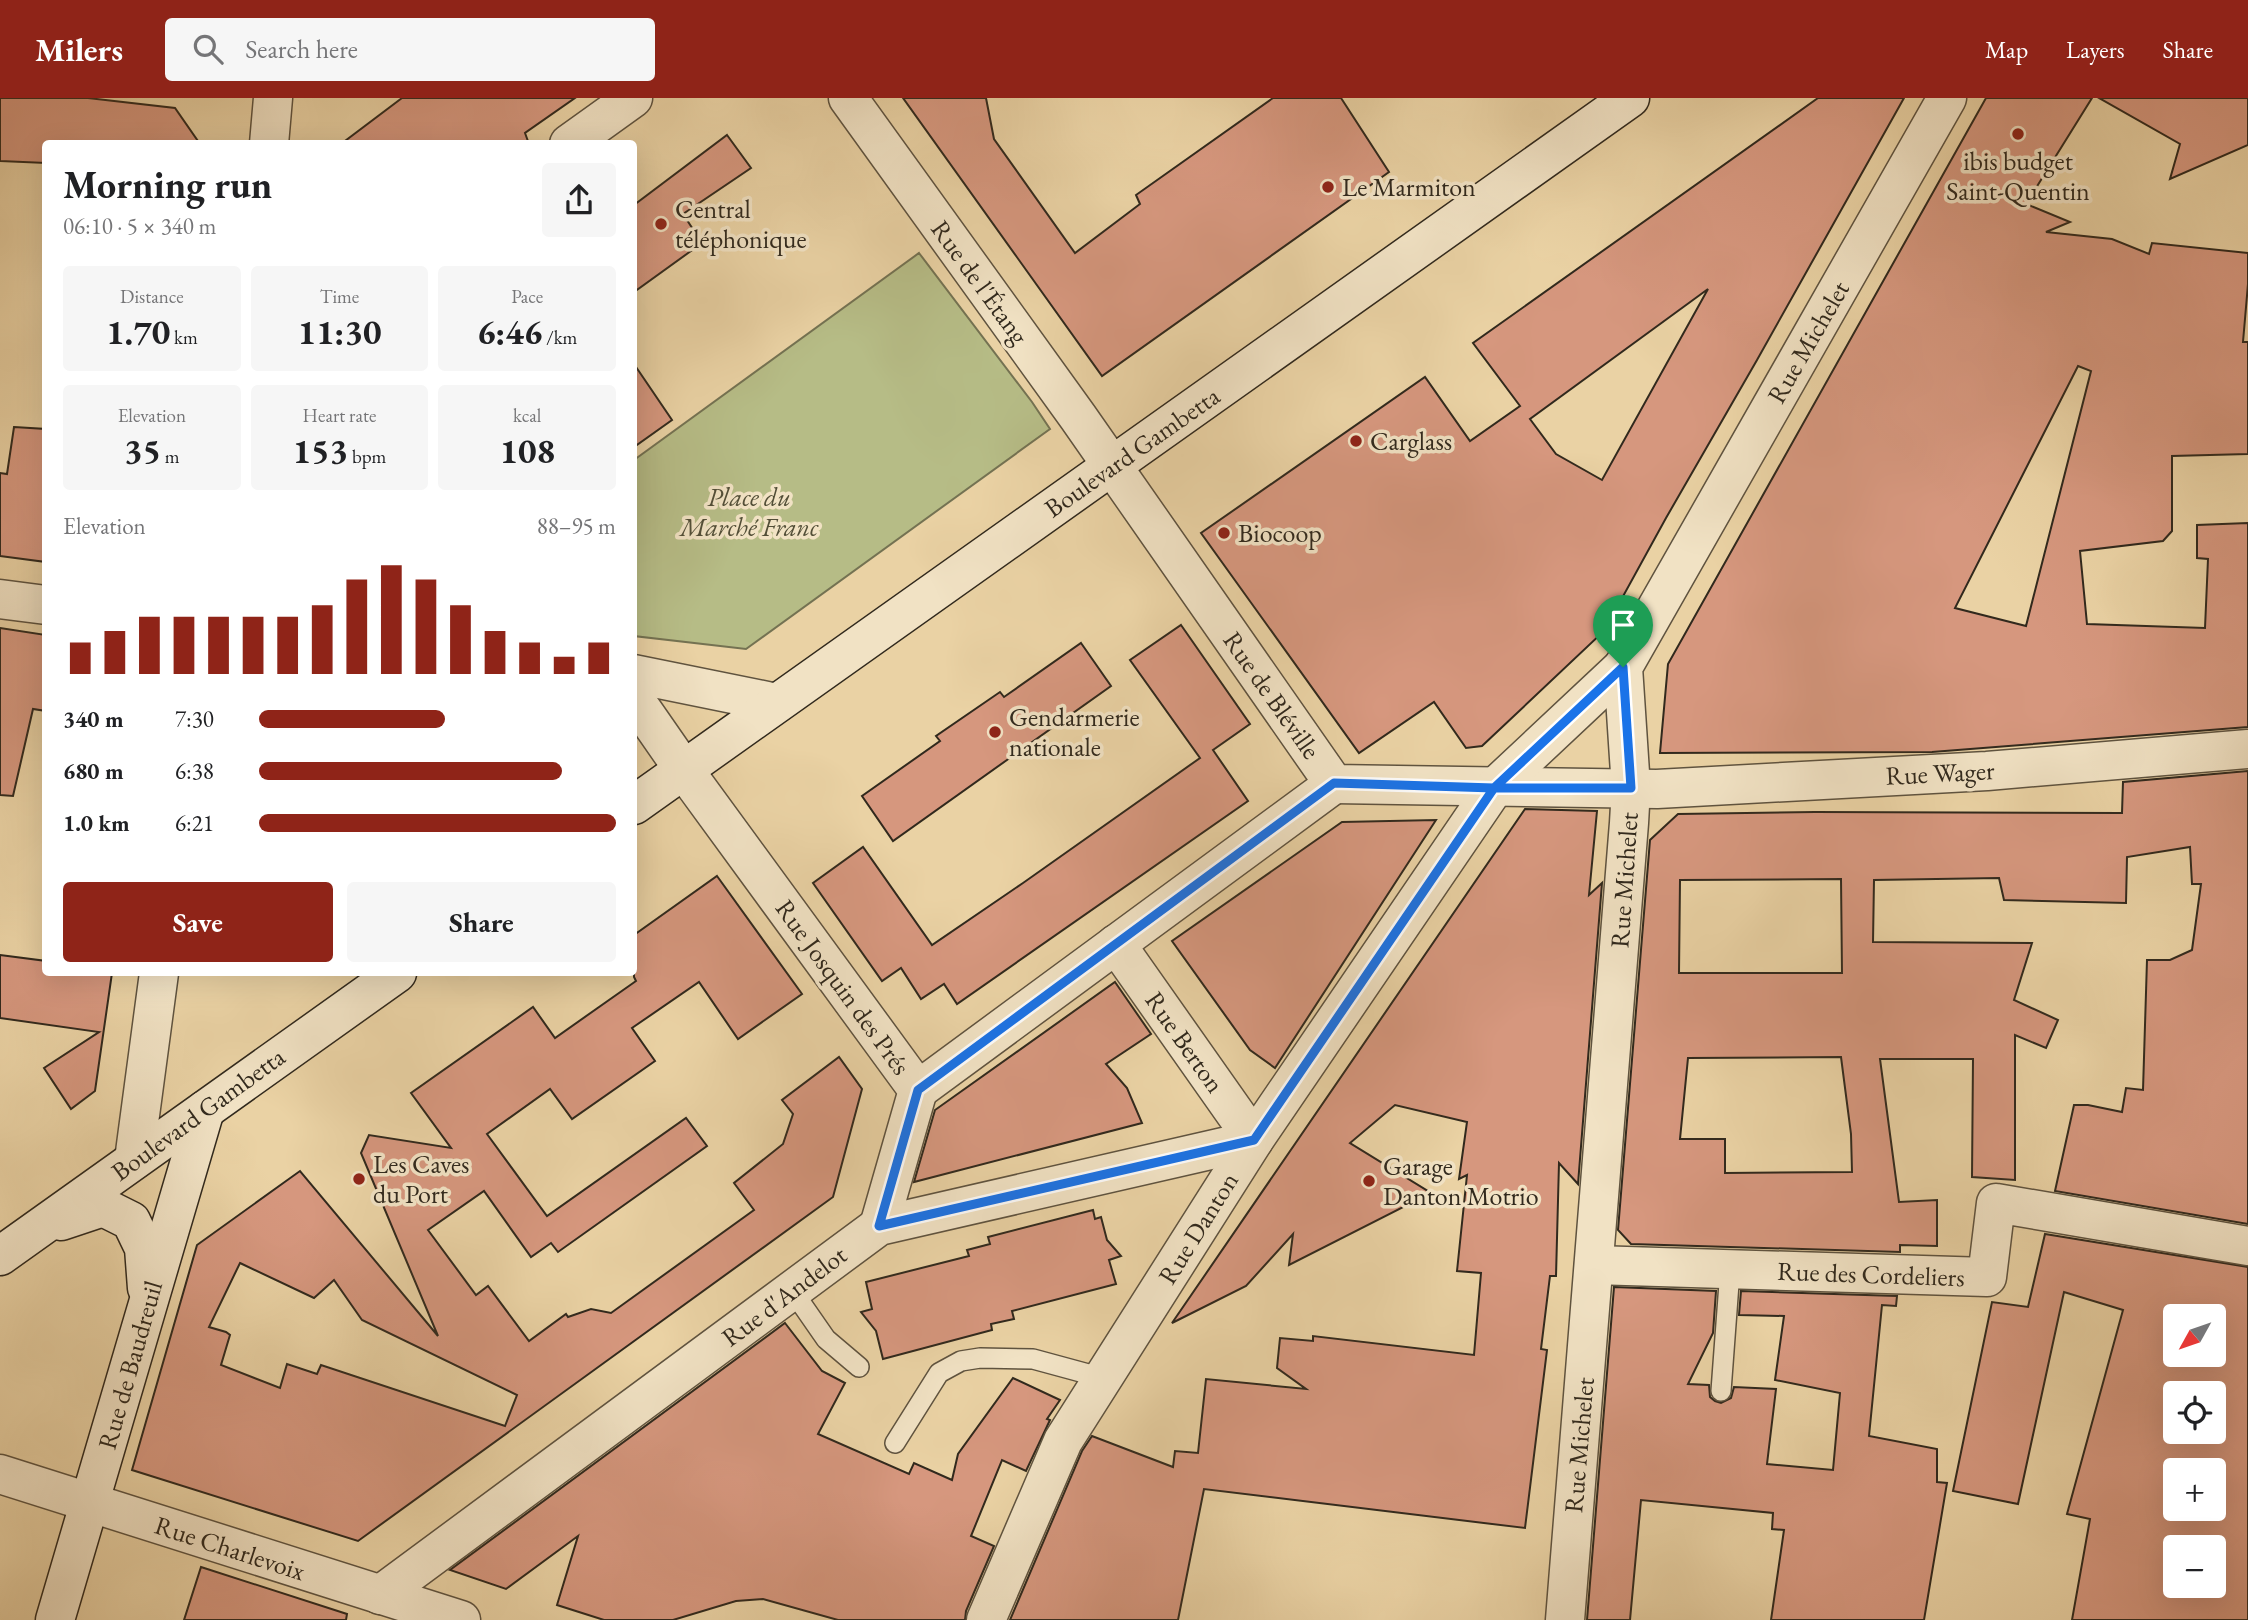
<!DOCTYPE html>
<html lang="en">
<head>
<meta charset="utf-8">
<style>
	:root { --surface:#fff; --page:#f6f6f6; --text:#202124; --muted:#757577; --accent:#8f2418 }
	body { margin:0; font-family:"EB Garamond",serif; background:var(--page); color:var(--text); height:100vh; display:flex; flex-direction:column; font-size:26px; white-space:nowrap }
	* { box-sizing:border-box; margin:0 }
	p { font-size:23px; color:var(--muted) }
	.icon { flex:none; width:38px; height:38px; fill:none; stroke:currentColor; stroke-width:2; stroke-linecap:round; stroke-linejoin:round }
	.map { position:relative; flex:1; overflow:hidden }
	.drawer { position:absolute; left:42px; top:42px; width:595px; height:836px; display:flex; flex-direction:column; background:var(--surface); border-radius:7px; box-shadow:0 7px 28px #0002 }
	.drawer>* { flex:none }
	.needle { width:46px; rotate:230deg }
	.buttons { position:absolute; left:2163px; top:1206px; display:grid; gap:14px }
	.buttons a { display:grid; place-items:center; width:63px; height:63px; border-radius:7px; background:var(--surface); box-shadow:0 7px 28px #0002; font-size:35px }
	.pin { position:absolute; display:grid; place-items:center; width:60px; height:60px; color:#fff; margin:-72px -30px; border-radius:50% 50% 50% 0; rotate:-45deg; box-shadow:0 0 7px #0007 }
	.pin .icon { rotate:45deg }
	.round { display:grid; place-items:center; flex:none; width:74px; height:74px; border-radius:7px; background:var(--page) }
	.overview { display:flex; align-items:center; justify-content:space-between; height:119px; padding:0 21px }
	h1 { font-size:38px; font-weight:700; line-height:52px }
	.metrics { display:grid; grid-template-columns:repeat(3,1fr); gap:10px; height:119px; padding:7px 21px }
	.metrics div { display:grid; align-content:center; border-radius:7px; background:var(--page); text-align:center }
	.metrics b { font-size:35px; font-weight:700 }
	.metrics small { font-size:19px; font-weight:400 }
	.metrics p { font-size:19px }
	.chart { height:196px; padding:14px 21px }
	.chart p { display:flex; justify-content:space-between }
	.chart svg { width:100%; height:126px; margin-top:7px; stroke:var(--accent); stroke-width:6 }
	.action { display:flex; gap:14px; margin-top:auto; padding:14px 21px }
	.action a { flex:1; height:80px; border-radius:7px; background:var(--accent); color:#fff; font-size:28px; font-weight:700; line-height:80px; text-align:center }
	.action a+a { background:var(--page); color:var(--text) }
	ul { padding:0 21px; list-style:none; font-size:23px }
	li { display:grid; grid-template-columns:112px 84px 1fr; align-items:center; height:52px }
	li i { height:18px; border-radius:9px; background:var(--accent) }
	header { display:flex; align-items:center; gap:42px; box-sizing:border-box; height:98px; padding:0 35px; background:var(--accent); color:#fff }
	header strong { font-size:33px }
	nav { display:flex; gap:38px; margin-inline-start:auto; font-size:24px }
	.search { width:490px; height:63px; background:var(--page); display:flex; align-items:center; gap:18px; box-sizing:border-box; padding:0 24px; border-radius:7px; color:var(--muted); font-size:26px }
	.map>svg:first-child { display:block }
	.green { fill:#b6bc86; stroke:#747252; stroke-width:2 }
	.building { fill:#d6977e; stroke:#31291d; stroke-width:2; fill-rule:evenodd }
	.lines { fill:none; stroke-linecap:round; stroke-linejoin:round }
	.service-casing { stroke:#5f533f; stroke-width:22 }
	.minor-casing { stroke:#5f533f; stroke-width:41 }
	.secondary-casing { stroke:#31291d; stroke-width:41 }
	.service { stroke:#f1e2c4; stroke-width:19 }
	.minor { stroke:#f1e2c4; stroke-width:38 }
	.secondary { stroke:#f1e2c4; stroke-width:38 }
	.route-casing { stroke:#fff; stroke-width:14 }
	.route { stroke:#1a73e8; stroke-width:9 }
	.poi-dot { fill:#8f2418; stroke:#f1e2c4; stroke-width:2.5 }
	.labels { text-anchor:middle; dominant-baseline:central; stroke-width:7; stroke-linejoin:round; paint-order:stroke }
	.poi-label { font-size:26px; fill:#31291d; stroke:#f1e2c4; text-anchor:start }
	.street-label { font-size:26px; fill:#31291d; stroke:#f1e2c4 }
	.park-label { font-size:26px; font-style:italic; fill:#524e37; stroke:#f1e2c4 }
</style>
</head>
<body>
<header>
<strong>Milers</strong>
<div class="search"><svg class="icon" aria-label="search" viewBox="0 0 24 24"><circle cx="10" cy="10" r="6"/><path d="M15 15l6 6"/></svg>Search here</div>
<nav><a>Map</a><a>Layers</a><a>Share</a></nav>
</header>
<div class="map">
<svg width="2248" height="1522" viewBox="0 0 2248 1522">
	<rect width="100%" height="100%" fill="#ead2a4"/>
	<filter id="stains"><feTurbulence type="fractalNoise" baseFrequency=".00286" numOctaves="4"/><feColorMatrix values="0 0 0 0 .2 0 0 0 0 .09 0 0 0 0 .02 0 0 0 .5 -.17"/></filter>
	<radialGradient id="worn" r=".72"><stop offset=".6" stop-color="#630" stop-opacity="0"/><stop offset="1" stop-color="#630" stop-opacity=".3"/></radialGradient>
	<polygon class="green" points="919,155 1032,304 1050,331 746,551 634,538 634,362"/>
	<g class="building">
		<polygon points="0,0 88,0 175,10 200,46 46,46 46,65 0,63"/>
		<polygon points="402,0 575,0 525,35 529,46 341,46"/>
		<polygon points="903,0 986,0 994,41 1075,155 1140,106 1136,97 1273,0 1341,0 1389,74 1102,278"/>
		<path d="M1818 0H1904L1757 262 1666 420 1604 533 1482 648 1466 650 1434 604 1359 655 1201 435 1425 279 1470 343 1520 308 1473 245ZM1708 191 1602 382 1556 356 1530 321Z"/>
		<path d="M1986 0H2092L2026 106 2070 124 2046 134 2112 141 2149 156 2152 145 2248 155V186L2243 244H2248V356L2172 358V433L2163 443 2080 453 2087 526 2205 530 2208 461 2197 460V427L2248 425V629L1932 654 1660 655 1668 566ZM2078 268 2091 273 2026 528 1955 510Z"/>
		<polygon points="2099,0 2248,0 2248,47 2170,81 2180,46"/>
		<polygon points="727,37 751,70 683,116 702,145 634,194 634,107"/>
		<polygon points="634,266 672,322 634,349"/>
		<polygon points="14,329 46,331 46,464 0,458 0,375 7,376"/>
		<polygon points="1181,527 1250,626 1213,652 1248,703 957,906 944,886 921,901 901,870 882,883 813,785 863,749 932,847 1023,785 1200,660 1130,562"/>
		<polygon points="0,530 46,537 46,613 33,611 13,698 0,697"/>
		<polygon points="1081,545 1111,588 893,743 862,698 940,643 936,638 1000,594 1004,599"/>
		<path d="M2248 673V1126L2055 1093 2074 1007H2088L2122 1014 2126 990 2143 992 2147 862H2170L2192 852 2201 786H2192L2190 749 2127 759 2126 805 2004 802 1999 780 1874 782 1873 844 2032 845 2014 902 2058 922 2046 950 2015 937V1082L1972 1079 1973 961H1880L1899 1104 1937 1102V1148L1900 1147V1154L1631 1146 1618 1132 1650 742 1678 716 1815 714 2122 715 2123 684ZM1841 781 1842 875H1679L1680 782ZM1841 959 1851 1036 1852 1074 1725 1075V1041H1680L1688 960Z"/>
		<polygon points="1525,711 1597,713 1589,797 1602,785 1578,1086 1559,1065 1556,1178 1550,1178 1541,1251 1547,1252 1525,1430 1204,1391 1178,1522 1010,1522 1082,1353 1092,1338 1173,1369 1175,1353 1198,1355 1206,1281 1306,1291 1277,1270 1280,1240 1313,1243 1313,1238 1474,1257 1481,1175 1457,1173 1467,1077 1459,1081 1467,1024 1395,1007 1350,1045 1431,1095 1289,1167 1293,1136 1246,1188 1172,1225"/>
		<polygon points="1436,722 1275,970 1250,952 1172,843 1342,724"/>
		<path d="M717 778 802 896 738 941 699 884 632 930 655 963 572 1021 550 991 487 1036 547 1118 686 1020 707 1048 558 1154 551 1145 531 1159 484 1093 428 1132 476 1197 488 1188 529 1243 566 1216 568 1219 591 1211 611 1215 754 1112 734 1085 783 1046 793 1016 782 1002 839 959 862 991 833 1099 358 1443 132 1372 197 1147 300 1073 438 1238 361 1055 369 1037 451 1050 411 995 533 909 555 940 636 883 634 879V837ZM240 1165 314 1200 334 1182 362 1222 517 1297 505 1328 321 1267 317 1276 287 1266 280 1290 221 1267 230 1237 226 1234 209 1229Z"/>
		<polygon points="0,857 46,863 46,875 112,875 95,993 71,1011 44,970 99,934 0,920"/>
		<polygon points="1115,884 1151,936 1106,966 1127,990 1142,1025 914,1084 935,1012"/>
		<polygon points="1093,1112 1095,1121 1101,1119 1107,1142 1121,1158 1109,1162 1116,1186 1012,1213 1014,1221 991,1226 992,1232 883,1261 876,1233 861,1214 872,1211 866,1184 969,1158 967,1152 990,1146 988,1139"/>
		<path d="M2045 1136 2248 1169V1522H2072L2090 1421 2067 1416 2123 1212 2064 1194 2018 1406 1953 1393 1992 1204 2028 1209ZM2175 1218H2214V1256H2175ZM2175 1295H2214V1334H2175ZM2175 1372H2214V1410H2175ZM2175 1449H2214V1488H2175Z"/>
		<polygon points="1614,1189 1716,1193 1713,1235 1688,1286 1709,1287 1710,1299 1715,1303 1721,1305 1731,1300 1734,1289 1776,1291 1767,1366 1833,1372 1840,1295 1775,1282 1784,1218 1739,1217 1741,1193 1897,1198 1896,1208 1882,1207 1869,1338 1937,1351 1937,1384 1947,1385 1924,1522 1771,1522 1784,1432 1772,1431 1773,1415 1641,1402 1630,1522 1587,1522"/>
		<polygon points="785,1225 822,1273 845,1285 818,1336 909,1376 914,1365 952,1382 958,1356 1013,1280 1060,1302 1047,1321 1050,1322 1026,1373 1002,1362 971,1438 994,1448 966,1513 965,1522 838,1522 763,1501 736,1503 673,1522 604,1522 557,1507 578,1438 506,1491 450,1472"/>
		<polygon points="201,1469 347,1516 346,1522 184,1522"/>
	</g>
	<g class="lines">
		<defs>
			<g id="service">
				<polyline points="792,1192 826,1241 859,1269"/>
				<polyline points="1721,1293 1730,1172"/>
				<polyline points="895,1345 939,1275 961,1263 980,1260 1033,1261 1103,1280"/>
			</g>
			<g id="minor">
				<polyline points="848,0 1078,319 1334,686 1657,691 1987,673 2248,651"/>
				<polyline points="269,46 273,0"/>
				<polyline points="569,46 633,0"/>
				<polyline points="0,501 46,507"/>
				<polyline points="634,576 777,605"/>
				<polyline points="634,600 684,672 918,992 879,1128"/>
				<polyline points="918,992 1334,686"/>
				<polyline points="134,1062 159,875"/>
				<polyline points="1594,1167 1987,1179 1996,1105 2248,1148"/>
				<polyline points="0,1376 461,1522"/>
				<polyline points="380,1497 879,1128 1254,1042 1116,846"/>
				<polyline points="986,1522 1063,1343 1254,1042 1494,690 1623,569"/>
				<polyline points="1565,1522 1629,725 1631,690 1623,569 1947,0"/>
			</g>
			<g id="secondary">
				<polyline points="634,707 1630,0"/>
				<polyline points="61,1123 103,1109 131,1123 144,1150 147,1190"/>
				<polyline points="0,1158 397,875"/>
				<polyline points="55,1522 205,1012"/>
			</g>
		</defs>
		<use href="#service" class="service-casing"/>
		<use href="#minor" class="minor-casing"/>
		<use href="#secondary" class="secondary-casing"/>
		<use href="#service" class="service"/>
		<use href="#minor" class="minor"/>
		<use href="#secondary" class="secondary"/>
	</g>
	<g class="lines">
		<defs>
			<polyline id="route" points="1623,569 1494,690 1254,1042 879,1128 918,992 1334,685 1494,690 1631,690 1623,569"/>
		</defs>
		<use href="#route" class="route-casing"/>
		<use href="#route" class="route"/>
	</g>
	<g class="poi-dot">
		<circle cx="2018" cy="36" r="7"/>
		<circle cx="1328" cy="89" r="7"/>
		<circle cx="661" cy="126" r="7"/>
		<circle cx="1356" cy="343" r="7"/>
		<circle cx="1224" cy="435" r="7"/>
		<circle cx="995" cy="634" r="7"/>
		<circle cx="359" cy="1081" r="7"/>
		<circle cx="1369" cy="1083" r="7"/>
	</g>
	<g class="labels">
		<g class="poi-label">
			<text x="2018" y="63" text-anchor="middle">ibis budget<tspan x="2018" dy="30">Saint-Quentin</tspan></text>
			<text x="1342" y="89">Le Marmiton</text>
			<text x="675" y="111">Central<tspan x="675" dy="30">téléphonique</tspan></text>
			<text x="1370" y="343">Carglass</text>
			<text x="1238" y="435">Biocoop</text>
			<text x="1009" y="619">Gendarmerie<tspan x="1009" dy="30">nationale</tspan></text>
			<text x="373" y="1066">Les Caves<tspan x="373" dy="30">du Port</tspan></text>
			<text x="1383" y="1068">Garage<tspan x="1383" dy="30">Danton Motrio</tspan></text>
		</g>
		<g class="street-label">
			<text transform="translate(980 184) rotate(54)">Rue de l'Étang</text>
			<text transform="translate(1808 244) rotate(-60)">Rue Michelet</text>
			<text transform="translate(1132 354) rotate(-35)">Boulevard Gambetta</text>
			<text transform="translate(1272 597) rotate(55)">Rue de Bléville</text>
			<text transform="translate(1940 675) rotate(-3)">Rue Wager</text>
			<text transform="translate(1624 782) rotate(-86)">Rue Michelet</text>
			<text transform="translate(843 889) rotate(54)">Rue Josquin des Prés</text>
			<text transform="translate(1185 944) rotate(55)">Rue Berton</text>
			<text transform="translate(198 1016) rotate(-36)">Boulevard Gambetta</text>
			<text transform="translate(1198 1130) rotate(-58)">Rue Danton</text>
			<text transform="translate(1871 1176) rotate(2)">Rue des Cordeliers</text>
			<text transform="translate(784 1198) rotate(-37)">Rue d'Andelot</text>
			<text transform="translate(130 1267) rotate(-74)">Rue de Baudreuil</text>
			<text transform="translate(1579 1347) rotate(-85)">Rue Michelet</text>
			<text transform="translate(230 1450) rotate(18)">Rue Charlevoix</text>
		</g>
		<g class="park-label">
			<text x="749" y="399">Place du<tspan x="749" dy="30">Marché Franc</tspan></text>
		</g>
	</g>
	<rect width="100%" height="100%" filter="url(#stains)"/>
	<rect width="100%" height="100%" fill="url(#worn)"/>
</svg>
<div class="buttons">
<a><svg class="needle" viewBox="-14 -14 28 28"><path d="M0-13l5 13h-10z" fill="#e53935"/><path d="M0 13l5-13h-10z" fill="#757577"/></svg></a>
<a><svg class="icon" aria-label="locate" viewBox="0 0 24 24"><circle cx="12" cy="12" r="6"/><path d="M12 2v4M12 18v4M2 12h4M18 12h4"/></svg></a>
<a>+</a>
<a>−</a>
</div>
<div class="pin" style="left:1623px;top:569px;background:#1e9e55"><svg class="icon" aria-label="arrive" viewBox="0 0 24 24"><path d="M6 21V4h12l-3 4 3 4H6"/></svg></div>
<section class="drawer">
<div class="overview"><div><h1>Morning run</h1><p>06:10 · 5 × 340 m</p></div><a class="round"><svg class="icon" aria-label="share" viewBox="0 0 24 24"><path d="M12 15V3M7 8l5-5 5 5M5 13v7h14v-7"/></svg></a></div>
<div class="metrics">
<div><p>Distance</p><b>1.70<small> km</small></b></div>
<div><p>Time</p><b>11:30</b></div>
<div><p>Pace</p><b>6:46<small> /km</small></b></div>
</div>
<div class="metrics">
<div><p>Elevation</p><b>35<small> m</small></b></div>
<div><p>Heart rate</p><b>153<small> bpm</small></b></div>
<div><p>kcal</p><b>108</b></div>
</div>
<div class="chart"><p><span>Elevation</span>88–95 m</p>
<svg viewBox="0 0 160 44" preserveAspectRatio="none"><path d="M5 44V33M15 44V29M25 44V24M35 44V24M45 44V24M55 44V24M65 44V24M75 44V20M85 44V11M95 44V6M105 44V11M115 44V20M125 44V29M135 44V33M145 44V38M155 44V33"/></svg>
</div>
<ul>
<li><b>340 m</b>7:30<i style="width:52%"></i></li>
<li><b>680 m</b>6:38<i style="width:85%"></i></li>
<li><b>1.0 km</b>6:21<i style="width:100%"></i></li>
</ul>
<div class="action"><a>Save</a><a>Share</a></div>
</section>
</div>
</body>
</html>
